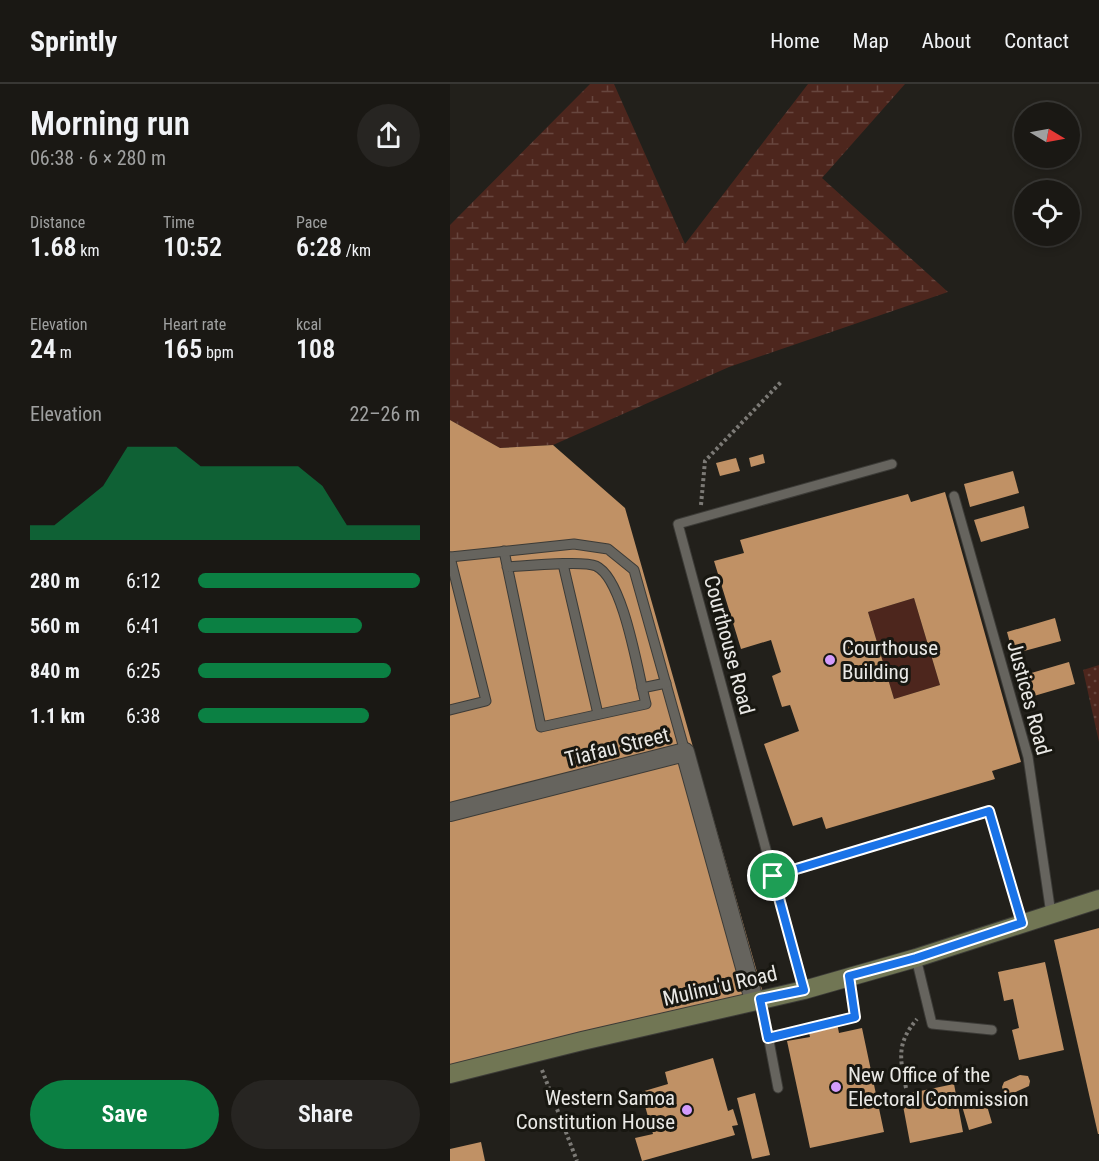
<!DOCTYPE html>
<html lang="en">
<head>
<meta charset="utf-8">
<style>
	:root { --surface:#1a1814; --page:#272522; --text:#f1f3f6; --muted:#9fa0a0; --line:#383734; --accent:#0b8043 }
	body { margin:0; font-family:"Roboto Condensed",sans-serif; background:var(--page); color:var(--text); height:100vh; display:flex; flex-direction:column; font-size:22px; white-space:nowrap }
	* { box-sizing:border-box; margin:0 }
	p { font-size:20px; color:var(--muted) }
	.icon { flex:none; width:33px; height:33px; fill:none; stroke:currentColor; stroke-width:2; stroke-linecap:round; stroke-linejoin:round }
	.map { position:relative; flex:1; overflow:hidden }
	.sheet { display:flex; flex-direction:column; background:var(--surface); width:450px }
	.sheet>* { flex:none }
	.needle { width:39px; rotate:100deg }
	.fabs { position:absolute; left:564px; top:18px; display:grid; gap:12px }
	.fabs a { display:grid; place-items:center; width:66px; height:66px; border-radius:50%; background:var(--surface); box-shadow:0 3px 9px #0003,0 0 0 2px var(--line); font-size:30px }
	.pin { position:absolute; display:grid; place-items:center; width:51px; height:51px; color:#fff; margin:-26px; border:3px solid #fff; border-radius:50%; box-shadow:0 2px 6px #0007 }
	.round { display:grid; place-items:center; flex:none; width:63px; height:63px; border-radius:32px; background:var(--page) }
	.summary { display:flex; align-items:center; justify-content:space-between; height:102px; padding:0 30px }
	h1 { font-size:33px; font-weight:600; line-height:45px }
	.stats { display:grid; grid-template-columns:repeat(3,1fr); gap:9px; height:102px; padding:6px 30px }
	.stats div { display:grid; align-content:center }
	.stats b { font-size:26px; font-weight:600 }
	.stats small { font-size:16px; font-weight:400 }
	.stats p { font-size:16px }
	.chart { height:168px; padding:12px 30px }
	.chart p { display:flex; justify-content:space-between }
	.chart svg { width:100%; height:108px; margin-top:6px; fill:var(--accent); opacity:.7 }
	.cta { display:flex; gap:12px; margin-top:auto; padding:12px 30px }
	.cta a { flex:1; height:69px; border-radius:36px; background:var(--accent); color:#fff; font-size:24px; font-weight:600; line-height:69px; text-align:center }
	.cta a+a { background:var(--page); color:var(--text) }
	ul { padding:0 30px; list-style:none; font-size:20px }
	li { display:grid; grid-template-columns:96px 72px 1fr; align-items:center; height:45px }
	li i { height:15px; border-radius:8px; background:var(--accent) }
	header { display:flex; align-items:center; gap:36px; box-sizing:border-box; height:84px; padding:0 30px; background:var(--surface); border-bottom:2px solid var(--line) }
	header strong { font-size:28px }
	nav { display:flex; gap:33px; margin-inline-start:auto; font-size:21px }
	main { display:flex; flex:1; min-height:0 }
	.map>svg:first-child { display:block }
	.green { fill:#4d261d }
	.wetland { fill:url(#wetland-marsh) }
	.park { fill:url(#park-dots) }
	.building { fill:#c09165; fill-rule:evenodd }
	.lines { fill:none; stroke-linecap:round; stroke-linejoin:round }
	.service-casing { stroke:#3c3b37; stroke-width:11 }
	.minor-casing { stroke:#3c3b37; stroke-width:20 }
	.secondary-casing { stroke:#3c3b37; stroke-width:20 }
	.path { stroke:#7c7a76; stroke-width:4; stroke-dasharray:3 3; stroke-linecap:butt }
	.service { stroke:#66645e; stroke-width:9 }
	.minor { stroke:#66645e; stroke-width:18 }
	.secondary { stroke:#717654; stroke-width:18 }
	.route-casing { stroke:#fff; stroke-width:12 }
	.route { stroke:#1a73e8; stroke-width:8 }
	.poi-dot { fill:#d39cfc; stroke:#181711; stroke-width:2 }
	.labels { text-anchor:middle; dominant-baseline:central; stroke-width:6; stroke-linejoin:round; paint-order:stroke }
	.street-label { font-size:21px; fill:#e9e8e5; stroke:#181711 }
	.poi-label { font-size:21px; fill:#e9e8e5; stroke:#181711; text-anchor:start }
</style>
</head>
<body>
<header>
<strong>Sprintly</strong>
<nav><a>Home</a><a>Map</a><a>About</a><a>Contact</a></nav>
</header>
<main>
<section class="sheet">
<div class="summary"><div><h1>Morning run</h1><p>06:38 · 6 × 280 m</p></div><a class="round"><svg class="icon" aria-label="share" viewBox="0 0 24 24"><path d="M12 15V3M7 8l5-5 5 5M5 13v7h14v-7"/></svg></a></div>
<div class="stats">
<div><p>Distance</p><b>1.68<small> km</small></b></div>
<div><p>Time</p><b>10:52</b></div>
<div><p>Pace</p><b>6:28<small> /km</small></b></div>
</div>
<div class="stats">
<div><p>Elevation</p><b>24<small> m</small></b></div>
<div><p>Heart rate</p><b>165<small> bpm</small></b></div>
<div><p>kcal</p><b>108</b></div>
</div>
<div class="chart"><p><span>Elevation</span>22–26 m</p>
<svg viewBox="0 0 160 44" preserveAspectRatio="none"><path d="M0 44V38L10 38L20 30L30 22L40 6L50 6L60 6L70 14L80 14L90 14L100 14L110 14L120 22L130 38L140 38L150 38L160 38V44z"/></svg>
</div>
<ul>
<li><b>280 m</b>6:12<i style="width:100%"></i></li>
<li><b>560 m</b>6:41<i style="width:74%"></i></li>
<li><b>840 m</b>6:25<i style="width:87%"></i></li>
<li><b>1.1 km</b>6:38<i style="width:77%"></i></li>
</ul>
<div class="cta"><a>Save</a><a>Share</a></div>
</section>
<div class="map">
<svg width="649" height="1077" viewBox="0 0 649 1077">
	<defs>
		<pattern id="wetland-marsh" width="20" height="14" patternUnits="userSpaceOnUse" patternTransform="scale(1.5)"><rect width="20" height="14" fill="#4d261d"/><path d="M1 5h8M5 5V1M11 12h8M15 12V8" fill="none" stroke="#67463e"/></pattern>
		<pattern id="park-dots" width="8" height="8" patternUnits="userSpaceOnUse" patternTransform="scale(1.5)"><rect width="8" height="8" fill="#4d261d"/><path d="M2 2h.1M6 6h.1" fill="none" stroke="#67463e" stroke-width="1.8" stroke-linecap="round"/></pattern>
	</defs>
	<rect width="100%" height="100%" fill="#22201b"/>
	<polygon class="green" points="464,514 490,601 444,615 418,528"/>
	<polygon class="wetland" points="140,0 164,0 235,160 358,0 455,0 372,94 498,208 279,283 103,361 50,364 0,336 0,141"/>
	<polygon class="park" points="649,581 649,658 633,586"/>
	<g class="building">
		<polygon points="0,336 50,364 103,361 175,424 313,909 0,982"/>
		<polygon points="313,370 315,379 301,383 299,374"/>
		<polygon points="286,374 290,387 270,392 266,379"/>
		<polygon points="563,387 569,409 520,423 514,400"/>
		<path d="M495 408 571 678 542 687 545 695 376 745 372 733 343 742 314 660 349 647 340 621 332 623 322 592 331 588 321 556 291 565 264 477 294 469 290 456 458 410 461 418ZM464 514 490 601 444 615 418 528Z"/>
		<polygon points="574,422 579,444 531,458 524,436"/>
		<polygon points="605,534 611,557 563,570 557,548"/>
		<polygon points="619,578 625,600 577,614 571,592"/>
		<polygon points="649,844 649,1050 648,1050 604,856"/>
		<polygon points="595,878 614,966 569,976 562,946 569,944 563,915 554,917 548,888"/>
		<polygon points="386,934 389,949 412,944 434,1048 360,1064 337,957 360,953 357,940"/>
		<polygon points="263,974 278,1027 283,1025 288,1041 282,1042 285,1051 192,1077 185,1054 203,1050 191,1008 218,1000 215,988"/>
		<polygon points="570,991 578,992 580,997 579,1002 561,1010 554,1009 552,1003 554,998"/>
		<polygon points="504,1000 513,1048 460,1059 451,1011"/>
		<polygon points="305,1009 320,1071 302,1075 287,1014"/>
		<polygon points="535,1015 542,1039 519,1046 512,1022"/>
		<polygon points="31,1058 35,1077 0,1077 0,1065"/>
	</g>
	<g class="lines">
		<defs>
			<g id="service">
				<polyline points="504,412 578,673 601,830"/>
				<path d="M54 467 91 643 196 620C188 590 174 495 146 482 133 476 75 482 57 483"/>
				<polyline points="0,473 124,460 158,465 184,486 235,668"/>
				<polyline points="113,480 148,630"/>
				<polyline points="192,604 216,599"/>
				<polyline points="0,626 36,617 0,473"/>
				<polyline points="323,792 539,727 572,839"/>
				<polyline points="466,874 482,940 542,946"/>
				<polyline points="354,906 228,440 442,380"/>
				<polyline points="311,915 328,1004"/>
				<polyline points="318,954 405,933 400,892"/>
			</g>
			<polyline id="minor" points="0,728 235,668 304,916"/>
			<polyline id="secondary" points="0,990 132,957 354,906 466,874 649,815"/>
		</defs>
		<use href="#service" class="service-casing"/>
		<use href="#minor" class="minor-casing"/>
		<use href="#secondary" class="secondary-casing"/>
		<g class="path">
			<polyline points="251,421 255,377 332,297"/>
			<polyline points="92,986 127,1077"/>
			<path d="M456 1004C450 974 446 960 467 935"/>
		</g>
		<use href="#service" class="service"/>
		<use href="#minor" class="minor"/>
		<use href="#secondary" class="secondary"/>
	</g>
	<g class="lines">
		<defs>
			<polygon id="route" points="539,727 572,839 466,874 399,892 405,933 318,954 310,915 354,906 323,792"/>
		</defs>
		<use href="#route" class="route-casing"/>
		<use href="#route" class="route"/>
	</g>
	<g class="poi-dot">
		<circle cx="380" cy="576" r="6"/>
		<circle cx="386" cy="1003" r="6"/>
		<circle cx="237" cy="1026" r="6"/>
	</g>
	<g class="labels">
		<g class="street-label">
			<text transform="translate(279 561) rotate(75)">Courthouse Road</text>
			<text transform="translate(579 614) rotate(75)">Justices Road</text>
			<text transform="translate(167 663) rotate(-14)">Tiafau Street</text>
			<text transform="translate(270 902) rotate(-13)">Mulinu'u Road</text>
		</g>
		<g class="poi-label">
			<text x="392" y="564">Courthouse<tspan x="392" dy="24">Building</tspan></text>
			<text x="398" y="991">New Office of the<tspan x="398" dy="24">Electoral Commission</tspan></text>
			<text x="225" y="1014" text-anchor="end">Western Samoa<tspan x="225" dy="24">Constitution House</tspan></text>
		</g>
	</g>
</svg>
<div class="fabs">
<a><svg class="needle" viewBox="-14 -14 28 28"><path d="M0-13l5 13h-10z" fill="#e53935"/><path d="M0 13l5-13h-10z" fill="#9fa0a0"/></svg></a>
<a><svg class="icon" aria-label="locate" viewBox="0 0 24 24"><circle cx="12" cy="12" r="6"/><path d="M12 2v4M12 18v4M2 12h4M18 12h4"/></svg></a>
</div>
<div class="pin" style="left:323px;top:792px;background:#1e9e55"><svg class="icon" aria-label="arrive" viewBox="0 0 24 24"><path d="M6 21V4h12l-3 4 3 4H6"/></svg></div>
</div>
</main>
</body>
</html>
